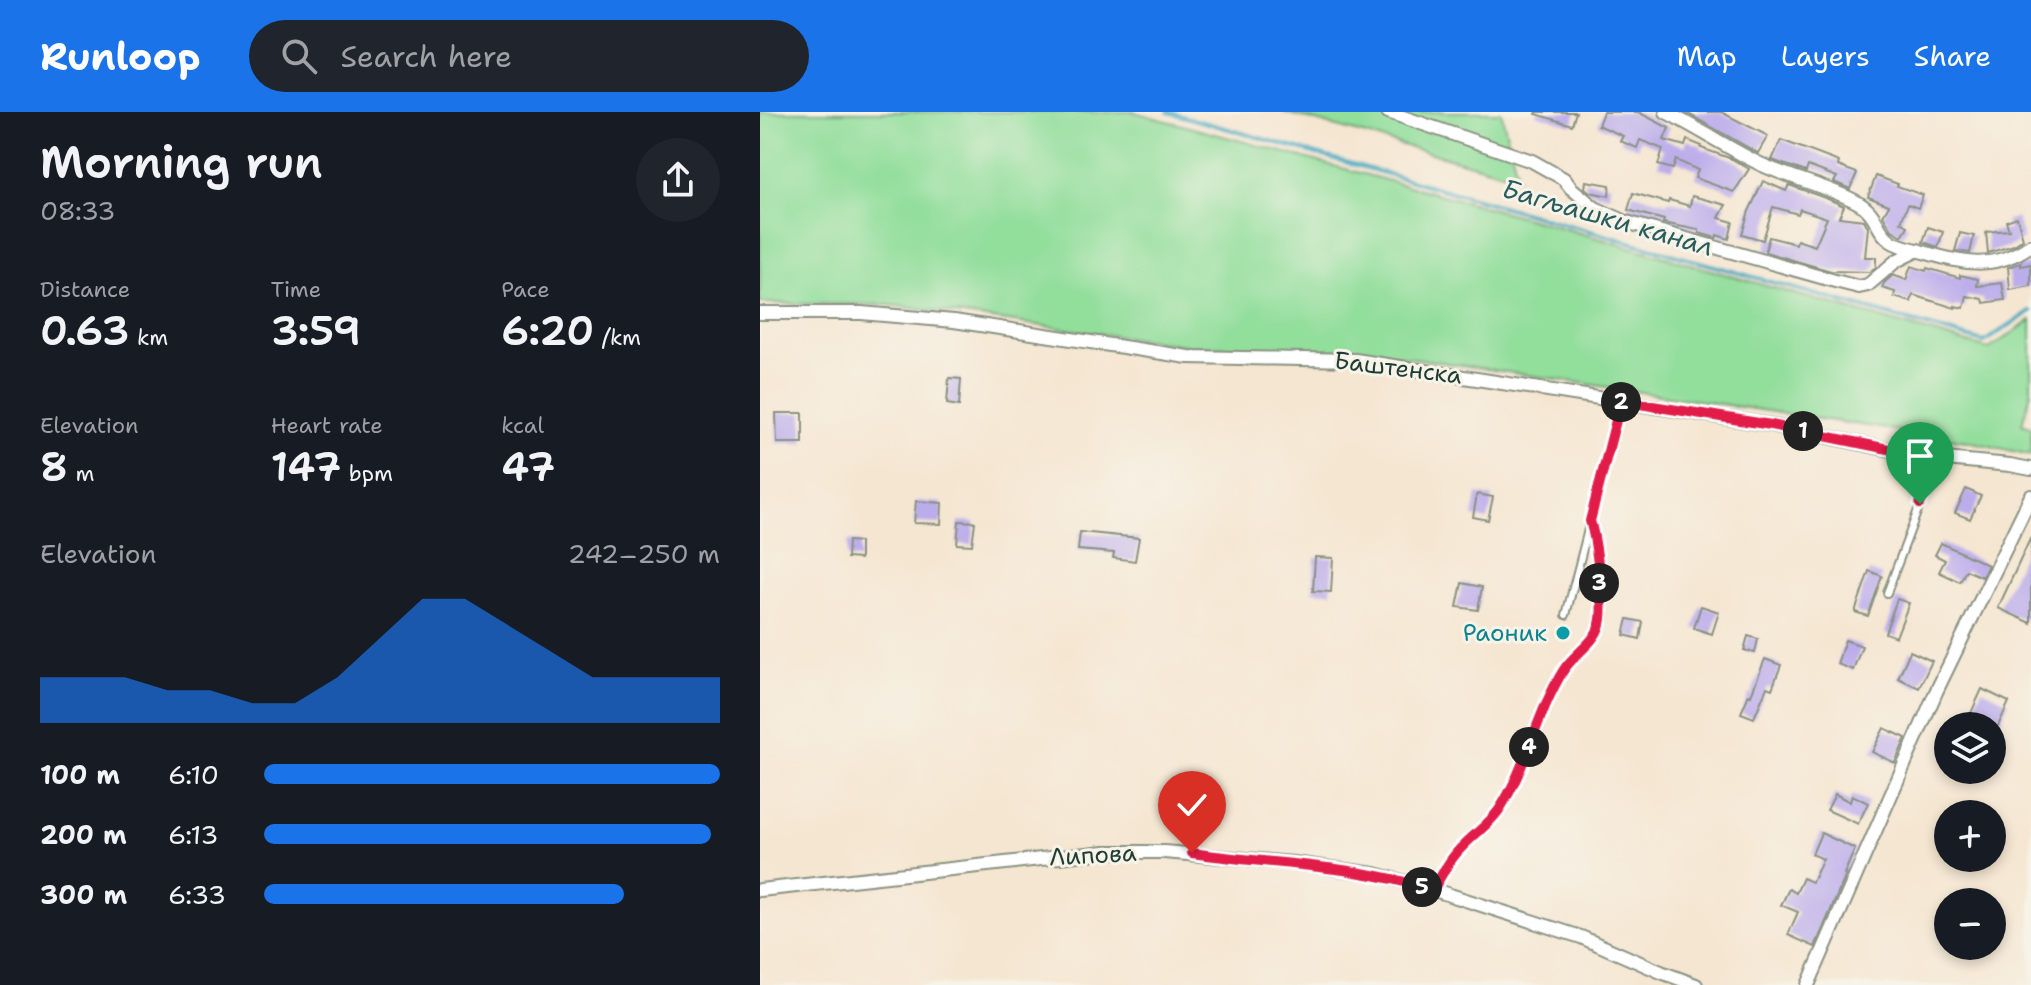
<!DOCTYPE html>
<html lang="en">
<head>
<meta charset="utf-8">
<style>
	:root { --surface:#171b24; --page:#20242c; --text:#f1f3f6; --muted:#9ea1a6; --accent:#1a73e8 }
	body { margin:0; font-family:"Shantell Sans",sans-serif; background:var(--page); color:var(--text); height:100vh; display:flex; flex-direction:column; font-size:30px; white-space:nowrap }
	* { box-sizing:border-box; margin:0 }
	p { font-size:26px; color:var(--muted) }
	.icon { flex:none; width:44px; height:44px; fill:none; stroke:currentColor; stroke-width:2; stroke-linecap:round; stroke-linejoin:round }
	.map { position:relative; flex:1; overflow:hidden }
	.details { display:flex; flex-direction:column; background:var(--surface); width:760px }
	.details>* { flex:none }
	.tools { position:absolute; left:1174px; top:600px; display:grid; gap:16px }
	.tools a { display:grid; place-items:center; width:72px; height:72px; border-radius:50%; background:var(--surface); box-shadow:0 4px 12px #0003; font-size:40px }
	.pin { position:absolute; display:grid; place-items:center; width:68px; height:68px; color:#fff; margin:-82px -34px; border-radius:50% 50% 50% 0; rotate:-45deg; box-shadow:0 0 8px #0007 }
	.pin .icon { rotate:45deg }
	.km { position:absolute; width:40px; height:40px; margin:-20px; border-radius:50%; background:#222; color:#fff; font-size:22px; line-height:40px; text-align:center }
	.round { display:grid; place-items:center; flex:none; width:84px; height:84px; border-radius:42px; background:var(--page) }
	.overview { display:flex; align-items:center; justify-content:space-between; height:136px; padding:0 40px }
	h1 { font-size:44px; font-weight:600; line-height:60px }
	.figures { display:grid; grid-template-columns:repeat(3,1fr); gap:12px; height:136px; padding:8px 40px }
	.figures div { display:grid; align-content:center }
	.figures b { font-size:40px; font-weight:600 }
	.figures small { font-size:22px; font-weight:400 }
	.figures p { font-size:22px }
	.chart { height:224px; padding:16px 40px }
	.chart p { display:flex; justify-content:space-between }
	.chart svg { width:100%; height:144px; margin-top:8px; fill:var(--accent); opacity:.7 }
	ul { padding:0 40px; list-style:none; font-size:26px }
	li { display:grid; grid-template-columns:128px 96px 1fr; align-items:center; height:60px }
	li i { height:20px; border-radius:10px; background:var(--accent) }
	header { display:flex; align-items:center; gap:48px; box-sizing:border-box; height:112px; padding:0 40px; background:var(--accent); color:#fff }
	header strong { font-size:38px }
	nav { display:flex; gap:44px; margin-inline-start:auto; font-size:28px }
	.search { width:560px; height:72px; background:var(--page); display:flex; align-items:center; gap:20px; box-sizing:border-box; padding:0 28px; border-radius:44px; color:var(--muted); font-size:30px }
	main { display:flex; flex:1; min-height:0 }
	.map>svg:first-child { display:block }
	.green { fill:#92de9b; stroke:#588e68; stroke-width:2 }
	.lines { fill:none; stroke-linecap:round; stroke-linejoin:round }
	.stream { stroke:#40a8c0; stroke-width:4 }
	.building { fill:#bbaceb }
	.service-casing { stroke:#8a9282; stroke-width:10 }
	.minor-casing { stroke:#8a9282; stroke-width:16 }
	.service { stroke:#fff; stroke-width:6 }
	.minor { stroke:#fff; stroke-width:12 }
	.route-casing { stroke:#fff; stroke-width:16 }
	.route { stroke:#e11d48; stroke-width:10 }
	.culture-dot { fill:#0f9aa8; stroke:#f7f3e8; stroke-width:3 }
	.labels { text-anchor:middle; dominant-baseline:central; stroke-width:6; stroke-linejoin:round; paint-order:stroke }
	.street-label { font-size:24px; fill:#1f3d34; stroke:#f7f3e8 }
	.culture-label { font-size:24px; fill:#0d838f; stroke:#f7f3e8; text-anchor:end }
	.water-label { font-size:26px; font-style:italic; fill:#295d5e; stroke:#f7f3e8 }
</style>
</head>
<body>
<header>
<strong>Runloop</strong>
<div class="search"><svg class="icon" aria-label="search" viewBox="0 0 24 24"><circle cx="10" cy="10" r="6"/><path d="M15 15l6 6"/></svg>Search here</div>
<nav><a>Map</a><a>Layers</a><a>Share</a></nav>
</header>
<main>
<section class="details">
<div class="overview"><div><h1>Morning run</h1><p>08:33</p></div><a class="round"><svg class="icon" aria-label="share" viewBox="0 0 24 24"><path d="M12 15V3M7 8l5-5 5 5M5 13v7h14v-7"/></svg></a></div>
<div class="figures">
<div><p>Distance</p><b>0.63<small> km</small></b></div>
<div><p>Time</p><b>3:59</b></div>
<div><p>Pace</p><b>6:20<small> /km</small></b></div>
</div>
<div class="figures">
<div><p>Elevation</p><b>8<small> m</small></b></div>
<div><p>Heart rate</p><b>147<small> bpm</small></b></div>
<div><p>kcal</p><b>47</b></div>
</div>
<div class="chart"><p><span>Elevation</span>242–250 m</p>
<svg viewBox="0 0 160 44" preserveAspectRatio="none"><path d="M0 44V30L10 30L20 30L30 34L40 34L50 38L60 38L70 30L80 18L90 6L100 6L110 14L120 22L130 30L140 30L150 30L160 30V44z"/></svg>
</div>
<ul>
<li><b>100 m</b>6:10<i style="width:100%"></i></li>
<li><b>200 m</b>6:13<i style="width:98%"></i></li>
<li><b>300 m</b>6:33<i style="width:79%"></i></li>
</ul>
</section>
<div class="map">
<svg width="1271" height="873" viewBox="0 0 1271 873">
	<rect width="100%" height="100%" fill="#f7f3e8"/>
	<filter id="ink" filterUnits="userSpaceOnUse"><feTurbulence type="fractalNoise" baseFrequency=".0125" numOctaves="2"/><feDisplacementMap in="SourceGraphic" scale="16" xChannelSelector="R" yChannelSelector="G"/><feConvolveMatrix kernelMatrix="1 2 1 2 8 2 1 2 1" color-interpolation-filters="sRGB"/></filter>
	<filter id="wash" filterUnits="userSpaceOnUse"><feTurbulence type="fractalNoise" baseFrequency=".006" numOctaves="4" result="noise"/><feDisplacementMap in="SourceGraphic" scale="32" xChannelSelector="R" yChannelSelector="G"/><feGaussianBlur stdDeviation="1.8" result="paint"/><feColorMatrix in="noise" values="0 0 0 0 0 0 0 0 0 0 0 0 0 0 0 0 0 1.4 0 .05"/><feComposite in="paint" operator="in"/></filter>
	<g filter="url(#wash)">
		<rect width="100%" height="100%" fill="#f5e6d1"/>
		<g class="green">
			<polygon points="0,0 374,0 774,108 1229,237 1271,208 1271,280 1262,312 1271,315 1271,343 1207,329 620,241 430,234 129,193 0,191"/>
			<polygon points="523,0 741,0 758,65"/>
		</g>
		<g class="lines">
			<polyline class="stream" points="408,0 1224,230 1271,199"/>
		</g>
		<g id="blocks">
			<g class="building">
				<polygon points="777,0 816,0 812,13 776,2"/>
				<polygon points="843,0 878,0 909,16 904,28 925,34 927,28 942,34 941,36 972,47 989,57 974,80 935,66 938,58 916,48 913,57 898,53 903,37 880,28 877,36 860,29 863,24 838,13"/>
				<polygon points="925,0 961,0 1008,24 998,41"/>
				<polygon points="1021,28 1079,50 1078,54 1097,61 1090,77 1074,70 1077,65 1048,54 1046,60 1012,48"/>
				<polygon points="1116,64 1138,72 1137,74 1163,83 1158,96 1148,92 1141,110 1148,114 1142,124 1132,118 1123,103 1129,93 1108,85"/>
				<polygon points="826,69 850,73 849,84 830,80 825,76"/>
				<polygon points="1003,69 1026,79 1029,73 1068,87 1084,94 1079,105 1104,108 1108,115 1105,145 1116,145 1116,155 1109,160 1071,159 1005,140 1009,125 1036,132 1037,128 1055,134 1067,106 1040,97 1038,102 1013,95 1003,128 982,122 989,99"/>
				<polygon points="873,81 908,91 909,88 930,94 932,84 966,93 959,106 973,110 969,127 957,123 956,126 939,121 939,118 903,111 904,108 868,98"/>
				<polygon points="1257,105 1263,127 1254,133 1228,141 1226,120 1249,118 1246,109"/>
				<polygon points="1168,115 1183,120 1178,135 1163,130"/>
				<polygon points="1200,121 1214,124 1210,141 1195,139"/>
				<polygon points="1261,151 1261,154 1271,152 1271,174 1250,178 1248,155"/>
				<polygon points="1151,154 1166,159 1167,156 1200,166 1200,163 1218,167 1217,174 1242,171 1245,188 1224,191 1223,187 1207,184 1204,196 1195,194 1195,196 1153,183 1151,190 1134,185 1135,180 1122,176 1124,171 1133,163 1146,168"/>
				<polygon points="189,266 201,267 199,294 187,292"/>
				<polygon points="16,301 43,301 43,331 17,331"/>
				<polygon points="1206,377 1221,384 1210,407 1195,401"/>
				<polygon points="717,382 733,385 728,408 713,405"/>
				<polygon points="156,389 182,391 181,412 154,411"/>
				<polygon points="199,409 215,410 212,433 197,432"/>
				<polygon points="320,420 379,426 375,449 353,446 354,441 318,438"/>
				<polygon points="1271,425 1271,511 1238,496"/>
				<polygon points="88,429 100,430 100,447 87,446"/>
				<polygon points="1181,431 1228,453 1222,465 1206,458 1200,470 1179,460 1185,448 1175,443"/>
				<polygon points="555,445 573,446 571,480 553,479"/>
				<polygon points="1109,459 1122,464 1108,504 1095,500"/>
				<polygon points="702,471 722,475 718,498 697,495"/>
				<polygon points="1137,487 1149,491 1136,525 1125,521"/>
				<polygon points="941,494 959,500 952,522 934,516"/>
				<polygon points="868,507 883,510 880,527 864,523"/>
				<polygon points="988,524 998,527 995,541 984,538"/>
				<polygon points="1085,528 1102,534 1093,558 1077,552"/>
				<polygon points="1150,539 1172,549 1159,576 1138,566"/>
				<polygon points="1005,547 1021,553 1012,577 1007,575 994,606 981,601 989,582 991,583"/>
				<polygon points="1222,577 1249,590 1238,614 1205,614"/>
				<polygon points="1124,616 1146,626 1135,651 1112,640"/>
				<polygon points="1075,682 1090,690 1092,683 1108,691 1098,712 1067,698"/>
				<polygon points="1061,721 1095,737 1084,762 1086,763 1055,835 1028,823 1038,800 1021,793 1029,777 1036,781 1043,766 1052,770 1063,747 1052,742"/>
			</g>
		</g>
	</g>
	<g filter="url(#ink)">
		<use href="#blocks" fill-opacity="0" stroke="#8a9282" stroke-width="2"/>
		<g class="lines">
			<defs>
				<g id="service">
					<polyline points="1127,481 1177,347"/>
					<polyline points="806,503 861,289"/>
					<path d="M673 778C682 762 691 745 704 733 716 721 729 712 738 698 767 655 776 603 802 559 813 542 835 532 840 512 845 495 836 428 830 409"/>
				</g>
				<g id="minor">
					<polyline points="628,0 772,49 804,67 811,76 835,96 866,110 1075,169 1099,175 1108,173 1136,149 1158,138"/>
					<path d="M906 0C937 16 967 35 998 51 1029 66 1064 73 1095 89 1119 101 1114 117 1131 129 1138 134 1151 136 1160 139 1201 151 1233 160 1271 133"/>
					<polyline points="0,201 101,201 194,209 428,245 595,248 1011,313 1164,345 1250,353 1271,357"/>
					<polyline points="0,778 345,740 404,740 534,751 615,762 665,775 821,825 901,860 936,873"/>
					<polyline points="1048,873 1176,580 1271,384"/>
				</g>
			</defs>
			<use href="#service" class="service-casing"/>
			<use href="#minor" class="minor-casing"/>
			<use href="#service" class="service"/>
			<use href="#minor" class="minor"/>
		</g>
	</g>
	<g class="lines" filter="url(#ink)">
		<defs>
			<path id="route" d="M432 741C515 753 592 752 673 778 682 762 691 745 704 733 716 721 729 712 739 698 767 655 776 603 803 559 813 542 835 532 840 512 845 495 836 427 830 409L861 289 1011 313 1177 347 1160 392"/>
		</defs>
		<use href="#route" class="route-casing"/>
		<use href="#route" class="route"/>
	</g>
	<circle class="culture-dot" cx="803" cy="521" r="8"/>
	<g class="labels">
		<g class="street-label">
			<text transform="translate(638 256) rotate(7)">Баштенска</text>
			<text transform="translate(333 743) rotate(-3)">Липова</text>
		</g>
		<g class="culture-label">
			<text x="787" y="521">Раоник</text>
		</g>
		<g class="water-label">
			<text transform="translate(848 105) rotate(16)">Багљашки канал</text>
		</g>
	</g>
</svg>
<div class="tools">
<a><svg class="icon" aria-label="layers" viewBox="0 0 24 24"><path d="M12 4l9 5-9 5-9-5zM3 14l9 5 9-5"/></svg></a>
<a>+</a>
<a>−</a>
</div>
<div class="pin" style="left:1160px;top:392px;background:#1e9e55"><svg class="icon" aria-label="arrive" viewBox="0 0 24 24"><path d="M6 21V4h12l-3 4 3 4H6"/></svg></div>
<div class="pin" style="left:432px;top:741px;background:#d93025"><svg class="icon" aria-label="check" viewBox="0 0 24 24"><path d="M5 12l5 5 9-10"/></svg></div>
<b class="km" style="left:1043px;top:319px">1</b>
<b class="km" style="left:861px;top:290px">2</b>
<b class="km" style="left:839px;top:471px">3</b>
<b class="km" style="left:769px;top:635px">4</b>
<b class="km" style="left:662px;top:775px">5</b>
</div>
</main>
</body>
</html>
